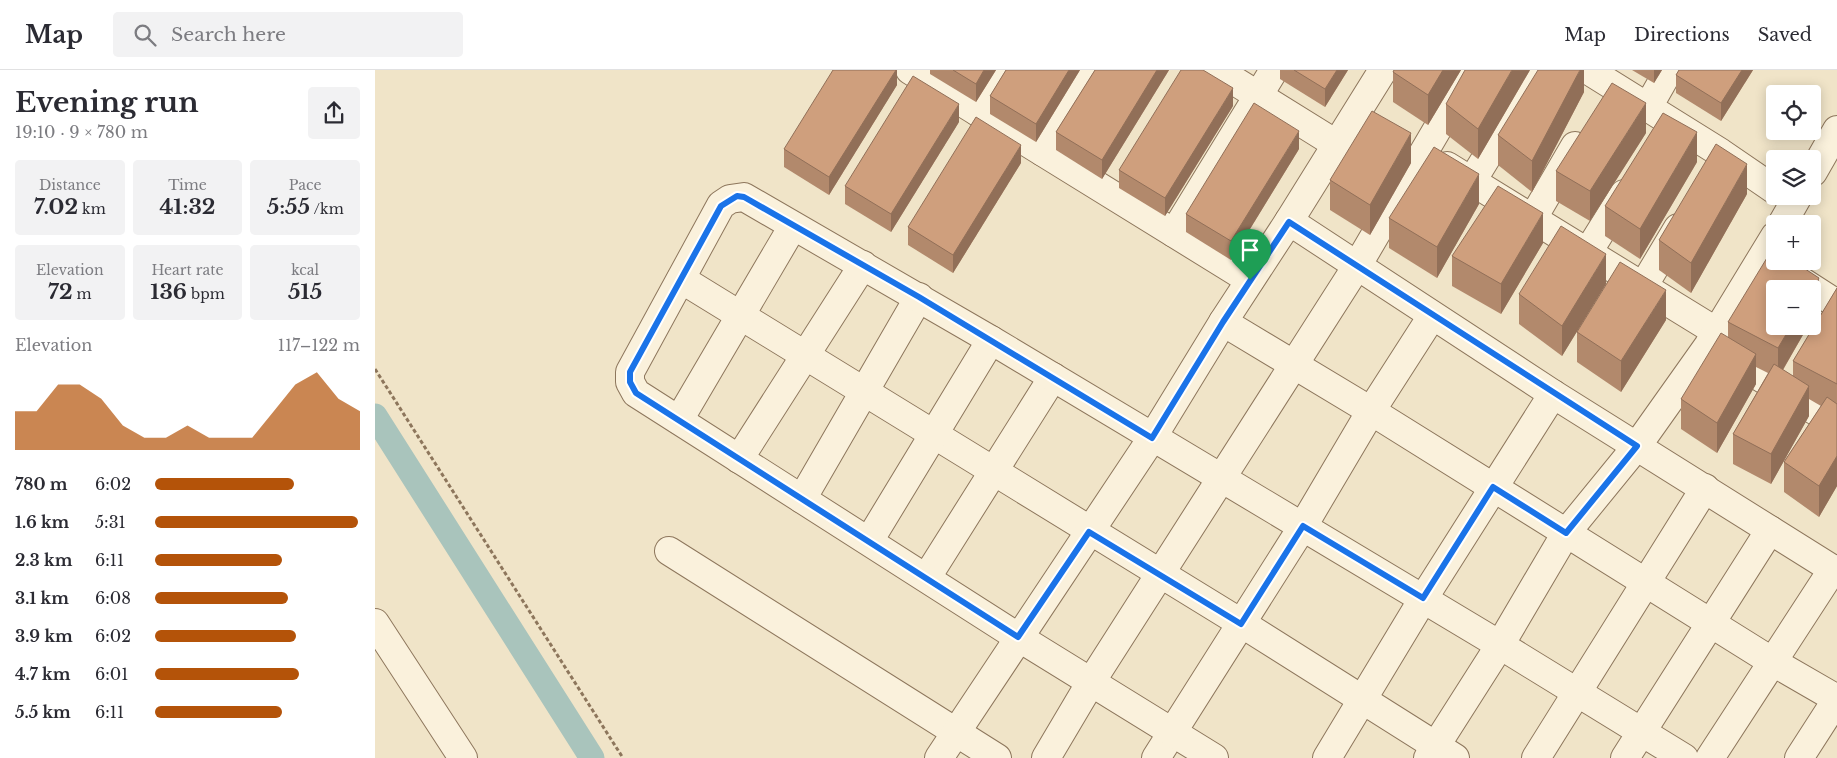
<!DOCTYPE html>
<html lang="en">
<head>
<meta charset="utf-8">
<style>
	:root { --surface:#fff; --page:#f2f2f3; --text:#2b2b33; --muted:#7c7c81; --line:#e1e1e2; --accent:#b45309 }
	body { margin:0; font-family:"Libre Baskerville",serif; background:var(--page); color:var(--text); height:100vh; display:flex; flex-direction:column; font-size:19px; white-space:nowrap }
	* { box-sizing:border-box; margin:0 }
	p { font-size:16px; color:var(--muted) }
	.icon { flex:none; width:28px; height:28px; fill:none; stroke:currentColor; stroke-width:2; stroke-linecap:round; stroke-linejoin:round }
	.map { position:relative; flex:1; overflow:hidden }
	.side { display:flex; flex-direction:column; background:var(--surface); width:375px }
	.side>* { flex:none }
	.buttons { position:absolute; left:1391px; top:15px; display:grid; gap:10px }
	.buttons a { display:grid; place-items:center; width:55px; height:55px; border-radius:5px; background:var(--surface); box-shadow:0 2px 12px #0003; font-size:25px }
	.pin { position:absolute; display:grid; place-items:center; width:42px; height:42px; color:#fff; margin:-51px -21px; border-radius:50% 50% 50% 0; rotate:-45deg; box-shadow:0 0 5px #0007 }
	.pin .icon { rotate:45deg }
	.round { display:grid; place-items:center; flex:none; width:52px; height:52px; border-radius:5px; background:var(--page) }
	.summary { display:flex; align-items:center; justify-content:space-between; height:85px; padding:0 15px }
	h1 { font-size:28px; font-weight:700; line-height:38px }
	.stats { display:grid; grid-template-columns:repeat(3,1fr); gap:8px; height:85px; padding:5px 15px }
	.stats div { display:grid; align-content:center; border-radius:5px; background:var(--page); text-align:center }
	.stats b { font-size:21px; font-weight:700 }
	.stats small { font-size:14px; font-weight:400 }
	.stats p { font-size:14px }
	.chart { height:140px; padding:10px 15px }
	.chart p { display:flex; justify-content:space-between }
	.chart svg { width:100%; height:90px; margin-top:5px; fill:var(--accent); opacity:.7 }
	ul { padding:0 15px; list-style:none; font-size:16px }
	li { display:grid; grid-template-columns:80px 60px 1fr; align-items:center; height:38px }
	li i { height:12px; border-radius:6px; background:var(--accent) }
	header { display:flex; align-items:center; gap:30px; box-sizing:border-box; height:70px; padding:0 25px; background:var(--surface); border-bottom:1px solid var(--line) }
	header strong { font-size:24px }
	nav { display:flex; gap:28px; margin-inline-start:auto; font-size:18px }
	.search { width:350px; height:45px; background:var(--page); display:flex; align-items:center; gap:12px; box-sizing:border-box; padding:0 18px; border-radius:5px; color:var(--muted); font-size:19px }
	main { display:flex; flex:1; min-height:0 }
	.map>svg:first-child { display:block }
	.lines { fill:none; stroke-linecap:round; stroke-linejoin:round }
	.canal { stroke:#a9c4bc; stroke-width:25 }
	.minor-casing { stroke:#8d765c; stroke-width:30 }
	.path { stroke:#8d765c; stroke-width:3; stroke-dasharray:4 2.5; stroke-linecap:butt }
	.minor { stroke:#faf1dc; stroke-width:28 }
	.wall { fill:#b2896c }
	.shaded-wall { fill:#916f58 }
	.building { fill:#cf9f7d; stroke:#916f58 }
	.route-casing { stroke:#fff; stroke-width:10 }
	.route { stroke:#1a73e8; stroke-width:6 }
</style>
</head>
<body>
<header>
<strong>Map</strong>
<div class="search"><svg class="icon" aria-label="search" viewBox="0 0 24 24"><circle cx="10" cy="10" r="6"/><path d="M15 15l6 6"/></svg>Search here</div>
<nav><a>Map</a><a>Directions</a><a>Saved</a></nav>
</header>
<main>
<section class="side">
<div class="summary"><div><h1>Evening run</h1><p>19:10 · 9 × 780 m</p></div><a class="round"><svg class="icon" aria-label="share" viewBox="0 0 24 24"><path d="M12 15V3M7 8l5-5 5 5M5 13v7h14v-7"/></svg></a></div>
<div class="stats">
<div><p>Distance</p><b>7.02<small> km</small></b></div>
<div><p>Time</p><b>41:32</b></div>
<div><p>Pace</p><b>5:55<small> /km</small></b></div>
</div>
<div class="stats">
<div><p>Elevation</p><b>72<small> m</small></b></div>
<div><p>Heart rate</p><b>136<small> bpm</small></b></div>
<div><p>kcal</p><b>515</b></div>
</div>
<div class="chart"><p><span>Elevation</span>117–122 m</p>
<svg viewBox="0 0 160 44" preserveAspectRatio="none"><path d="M0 44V25L10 25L20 12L30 12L40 19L50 32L60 38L70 38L80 32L90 38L100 38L110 38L120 25L130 12L140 6L150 19L160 25V44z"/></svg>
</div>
<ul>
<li><b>780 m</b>6:02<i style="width:68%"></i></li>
<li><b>1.6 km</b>5:31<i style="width:99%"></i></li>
<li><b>2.3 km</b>6:11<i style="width:62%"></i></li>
<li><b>3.1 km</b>6:08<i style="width:65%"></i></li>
<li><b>3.9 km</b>6:02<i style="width:69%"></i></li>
<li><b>4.7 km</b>6:01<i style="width:70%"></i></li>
<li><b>5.5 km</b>6:11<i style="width:62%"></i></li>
</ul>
</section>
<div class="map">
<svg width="1462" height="688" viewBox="0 0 1462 688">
	<rect width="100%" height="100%" fill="#f0e4c8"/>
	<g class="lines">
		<polyline class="canal" points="0,346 217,688"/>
		<defs>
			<g id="minor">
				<polyline points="535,0 875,210"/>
				<polyline points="842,0 961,74"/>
				<polyline points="1213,0 1346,83 1400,120"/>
				<polyline points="1273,37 1294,0"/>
				<polyline points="603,42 630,0"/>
				<polyline points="668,82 719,0"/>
				<polyline points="1072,96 1342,262"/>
				<polyline points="1438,102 1462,60"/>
				<polyline points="1097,111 1165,0"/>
				<polyline points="1158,148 1200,76"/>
				<polyline points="914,151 1178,324 1462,502"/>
				<polyline points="1407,154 1423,126"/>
				<polyline points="799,163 899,0"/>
				<polyline points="1213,182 1249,124"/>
				<polyline points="1412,202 1462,234"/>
				<polyline points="306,209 866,553 1080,688"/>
				<polyline points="1269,215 1303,158"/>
				<polyline points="848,252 996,341 1398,592 1462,629"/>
				<polyline points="1349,285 1462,354"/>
				<polyline points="304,350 418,156"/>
				<polyline points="364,389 488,195"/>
				<polyline points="427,429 544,227"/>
				<polyline points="494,471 616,270"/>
				<polyline points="294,481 622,688"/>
				<polyline points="552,507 678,307"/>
				<polyline points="0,553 88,688"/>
				<polyline points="564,688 777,368 848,252 914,151 1008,0"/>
				<polyline points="671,688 716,612 982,196 1097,0"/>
				<polyline points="781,688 928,456 996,341 1057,246"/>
				<polyline points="839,688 643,567 261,323 255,312 255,302 346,135 355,129 369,127 616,270 1125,575 1309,688"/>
				<polyline points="952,688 1048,529 1178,324"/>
				<polyline points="1053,688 1125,575 1191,463 1262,376 1333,276 1400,166"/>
				<polyline points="1161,688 1330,418"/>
				<polyline points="1250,688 1395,460"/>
				<polyline points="1335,688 1458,499"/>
				<polyline points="1424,688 1462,629"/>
			</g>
		</defs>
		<use href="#minor" class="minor-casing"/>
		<polyline class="path" points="0,299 248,688"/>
		<use href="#minor" class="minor"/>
	</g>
	<g class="wall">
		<polygon points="522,0 522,15 454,125 409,97 409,79"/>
		<polygon points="555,0 621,0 601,32 555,4"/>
		<polygon points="631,0 705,0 661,72 615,44 615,26"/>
		<polygon points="720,0 794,0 727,109 681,80 681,62"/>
		<polygon points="905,0 973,0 950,37 905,9"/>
		<polygon points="1019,0 1086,0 1053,55 1018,32 1018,2"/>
		<polygon points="1155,0 1103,89 1071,64 1071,34"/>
		<polygon points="1209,0 1209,22 1157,122 1123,95 1123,65"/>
		<polygon points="1257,0 1287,0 1279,13"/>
		<polygon points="1304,0 1378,0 1346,51 1301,23 1301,5"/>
		<polygon points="858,36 790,146 744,118 744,100"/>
		<polygon points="584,52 516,162 470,134 470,116"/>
		<polygon points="1271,63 1215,151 1181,131 1181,101"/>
		<polygon points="924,79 856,190 811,162 811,144"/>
		<polygon points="1322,92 1265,189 1230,166 1230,136"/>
		<polygon points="646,93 578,203 533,175 533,157"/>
		<polygon points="1036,93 995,165 955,140 955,110"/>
		<polygon points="1372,124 1316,223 1284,200 1284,170"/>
		<polygon points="1104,134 1062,208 1014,178 1014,148"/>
		<polygon points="1168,173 1126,244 1077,216 1077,186"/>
		<polygon points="1231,214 1187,286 1144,254 1144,224"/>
		<polygon points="1462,218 1462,416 1444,447 1409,422 1409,392 1446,336 1434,329 1434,346 1396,414 1358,394 1358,364 1393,303 1381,297 1381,314 1342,383 1306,359 1306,329 1353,268 1353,252 1444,238 1400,256 1433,256 1408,300 1418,306 1418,291"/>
		<polygon points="1291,250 1246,322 1202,292 1202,262"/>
	</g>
	<g class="shaded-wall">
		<polygon points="521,0 522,0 522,15 454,125 454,107"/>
		<polygon points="609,0 621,0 601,32 601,14"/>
		<polygon points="694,0 705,0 661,72 661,54"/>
		<polygon points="782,0 794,0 727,109 727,90"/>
		<polygon points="962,0 973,0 950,37 950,19"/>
		<polygon points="1068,0 1086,0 1053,55 1053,25"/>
		<polygon points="1137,0 1155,0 1103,89 1103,59"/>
		<polygon points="1205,0 1209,0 1209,22 1157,122 1157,91"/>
		<polygon points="1279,0 1287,0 1279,13"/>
		<polygon points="1367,0 1378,0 1346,51 1346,33"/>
		<polygon points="858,18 858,36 790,146 790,128"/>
		<polygon points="1271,33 1271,63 1215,151 1215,121"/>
		<polygon points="584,34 584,52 516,162 516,144"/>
		<polygon points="924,61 924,79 856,190 856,171"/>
		<polygon points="1322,62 1322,92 1265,189 1265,159"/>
		<polygon points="1036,63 1036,93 995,165 995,135"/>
		<polygon points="646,75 646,93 578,203 578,185"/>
		<polygon points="1372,94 1372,124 1316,223 1316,193"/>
		<polygon points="1104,104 1104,134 1062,208 1062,177"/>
		<polygon points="1168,143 1168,173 1126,244 1126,214"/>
		<polygon points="1231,184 1231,214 1187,286 1187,256"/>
		<polygon points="1444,208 1444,238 1438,249 1438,219"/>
		<polygon points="1291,220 1291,250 1246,322 1246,291"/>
		<polygon points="1416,256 1433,256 1403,308 1403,278"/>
		<polygon points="1381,284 1381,314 1342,383 1342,353"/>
		<polygon points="1434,316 1434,346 1396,414 1396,384"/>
		<polygon points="1462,386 1462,416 1444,447 1444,416"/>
	</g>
	<g class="building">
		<polygon points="458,0 521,0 454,107 409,79"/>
		<polygon points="578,0 609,0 601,14"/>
		<polygon points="631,0 694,0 661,54 615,26"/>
		<polygon points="720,0 782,0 727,90 681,62"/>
		<polygon points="806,0 828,0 858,18 790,128 744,100"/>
		<polygon points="919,0 962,0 950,19"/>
		<polygon points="1019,0 1068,0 1053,25 1018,2"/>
		<polygon points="1090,0 1137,0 1103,59 1071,34"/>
		<polygon points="1163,0 1205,0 1157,91 1123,65"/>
		<polygon points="1304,0 1367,0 1346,33 1301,5"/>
		<polygon points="538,6 584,34 516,144 470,116"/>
		<polygon points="1237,13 1271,33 1215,121 1181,101"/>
		<polygon points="879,33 924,61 856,171 811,144"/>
		<polygon points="997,41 1036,63 995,135 955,110"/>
		<polygon points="1288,43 1322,62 1265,159 1230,136"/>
		<polygon points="601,47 646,75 578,185 533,157"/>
		<polygon points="1341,74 1372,94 1316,193 1284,170"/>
		<polygon points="1059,77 1104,104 1062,177 1014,148"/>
		<polygon points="1123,116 1168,143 1126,214 1077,186"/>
		<polygon points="1186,156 1231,184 1187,256 1144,224"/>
		<polygon points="1398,178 1400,180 1400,191 1418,191 1444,208 1438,219 1400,219 1400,256 1416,256 1403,278 1353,252"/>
		<polygon points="1245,192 1291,220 1246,291 1202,262"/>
		<polygon points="1462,218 1462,314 1418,291"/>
		<polygon points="1346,263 1381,284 1342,353 1306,329"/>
		<polygon points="1399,294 1434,316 1396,384 1358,364"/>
		<polygon points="1452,327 1462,334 1462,386 1444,416 1409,392"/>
	</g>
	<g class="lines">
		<defs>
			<polygon id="route" points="362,126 369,127 544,227 777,368 848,252 914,152 1262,376 1191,463 1118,417 1048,528 928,456 866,554 714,462 643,567 261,323 255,312 255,302 346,136"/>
		</defs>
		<use href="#route" class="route-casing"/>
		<use href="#route" class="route"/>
	</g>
</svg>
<div class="buttons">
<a><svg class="icon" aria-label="locate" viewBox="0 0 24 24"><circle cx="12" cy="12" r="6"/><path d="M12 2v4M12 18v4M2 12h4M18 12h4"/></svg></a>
<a><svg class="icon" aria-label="layers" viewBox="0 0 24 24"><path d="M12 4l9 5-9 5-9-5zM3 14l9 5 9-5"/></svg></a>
<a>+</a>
<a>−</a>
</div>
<div class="pin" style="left:875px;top:210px;background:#1e9e55"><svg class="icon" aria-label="arrive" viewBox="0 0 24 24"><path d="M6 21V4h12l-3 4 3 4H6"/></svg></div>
</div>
</main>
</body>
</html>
